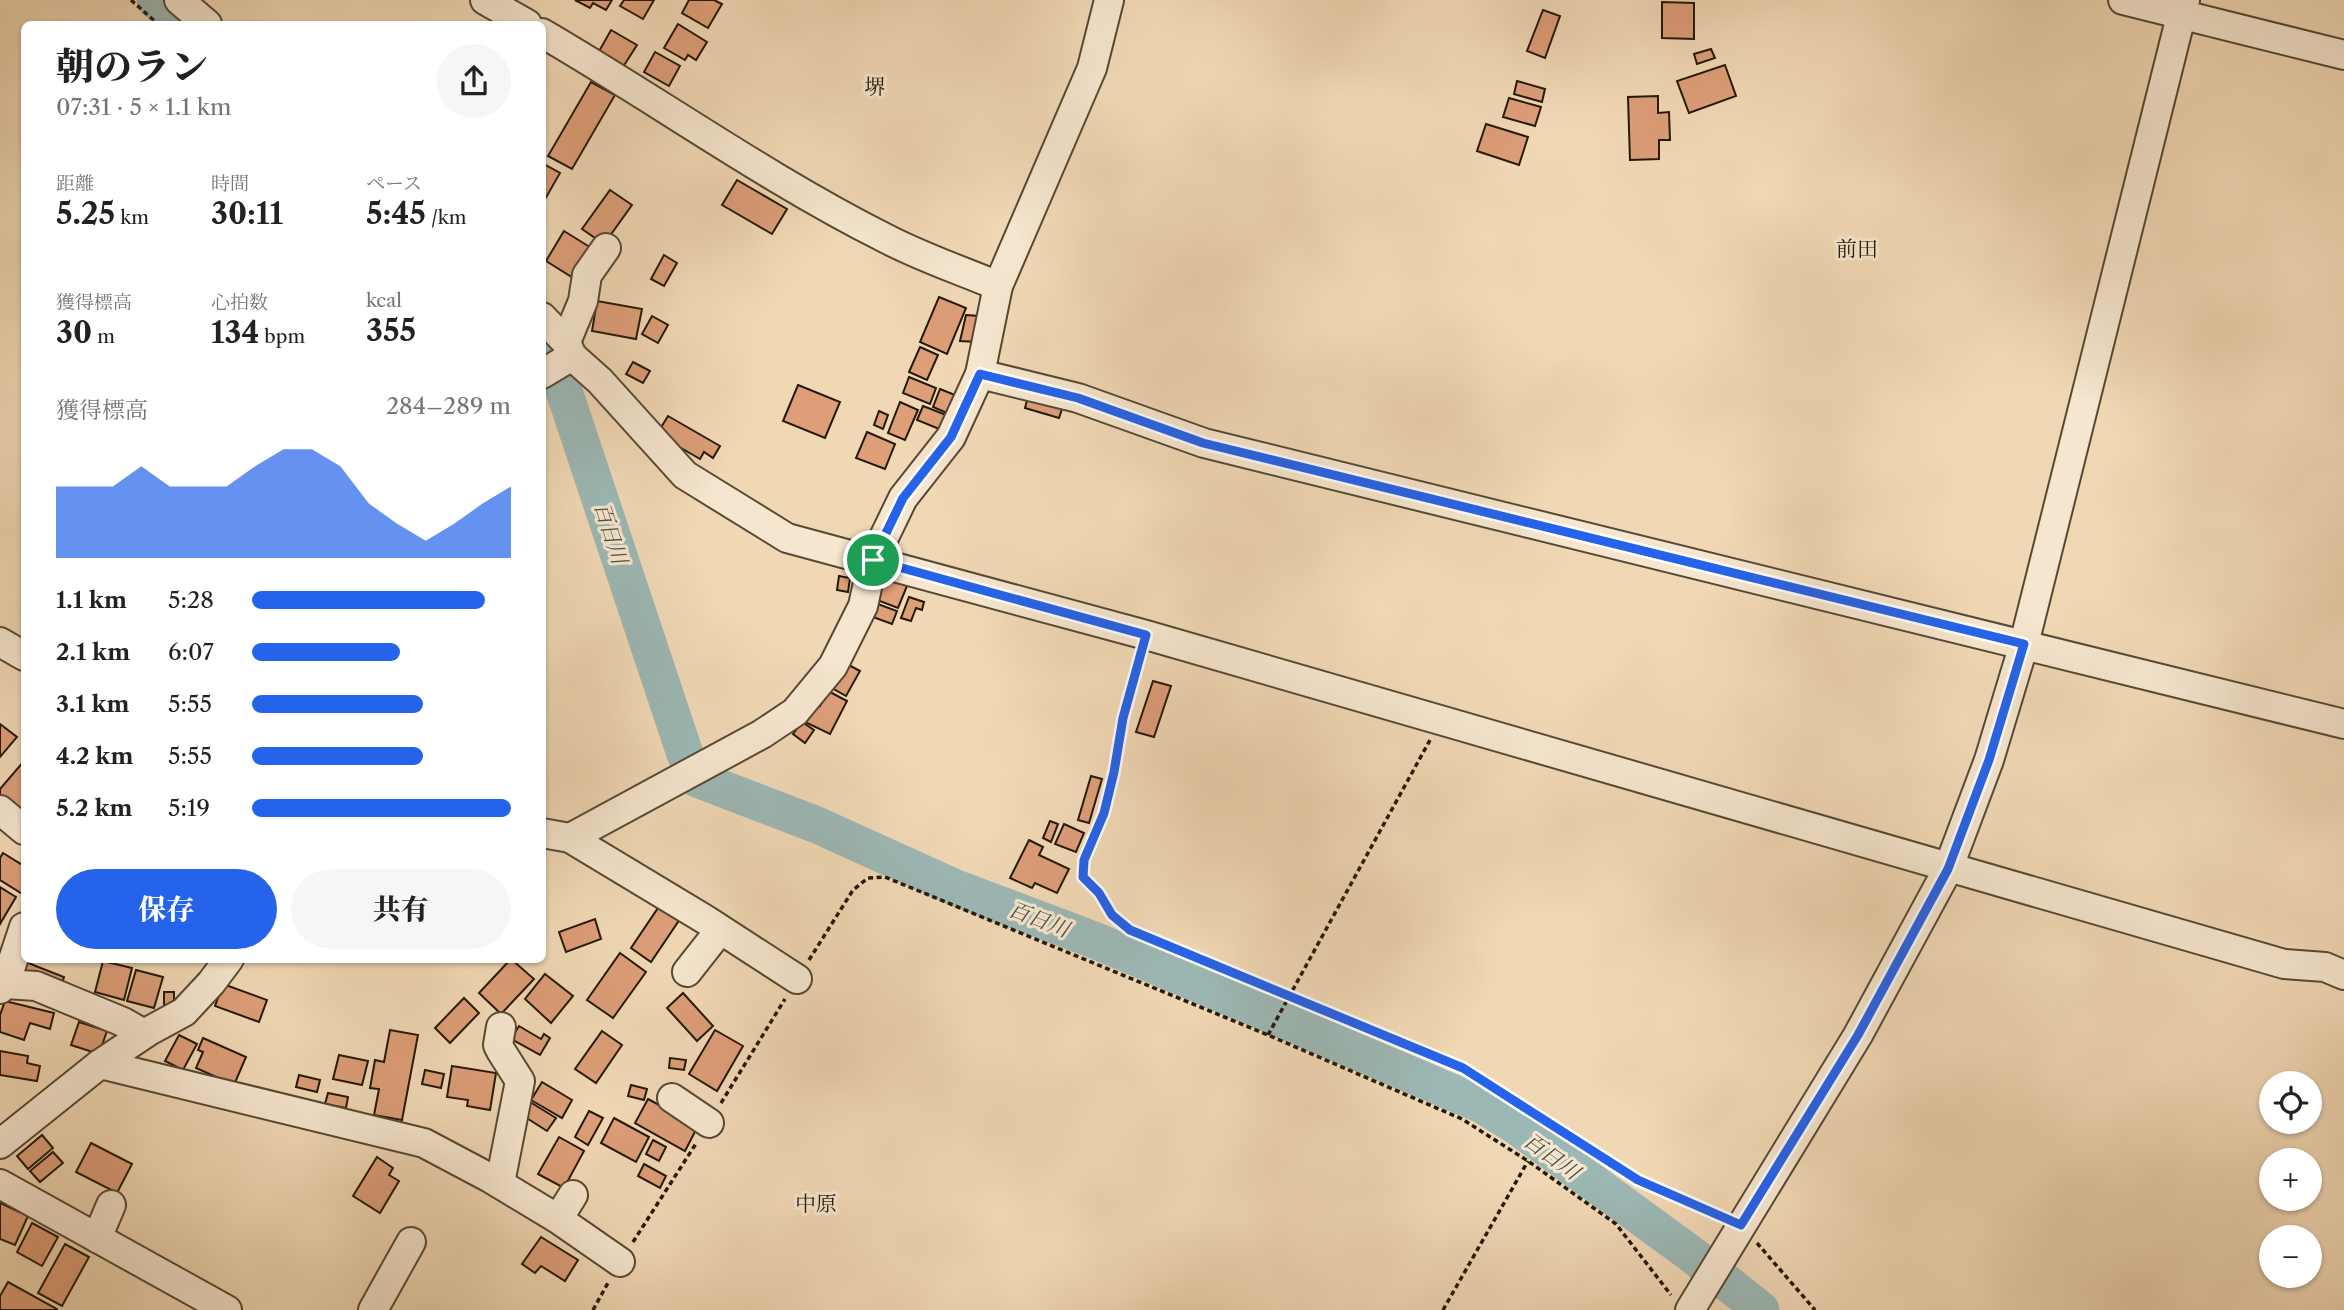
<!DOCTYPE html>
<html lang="ja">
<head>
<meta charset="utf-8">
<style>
	:root { --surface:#fff; --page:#f6f6f6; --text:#222; --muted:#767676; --accent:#2563eb }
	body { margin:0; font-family:"Libre Caslon Text","Noto Serif JP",serif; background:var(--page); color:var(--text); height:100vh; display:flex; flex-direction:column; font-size:26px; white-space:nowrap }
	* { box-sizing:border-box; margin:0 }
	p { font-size:23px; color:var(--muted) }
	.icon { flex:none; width:38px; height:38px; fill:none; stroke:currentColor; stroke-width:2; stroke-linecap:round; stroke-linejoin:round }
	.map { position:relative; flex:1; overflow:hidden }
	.sheet { position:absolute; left:21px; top:21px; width:525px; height:942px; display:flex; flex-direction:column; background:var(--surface); border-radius:10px; box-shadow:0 2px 5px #0004 }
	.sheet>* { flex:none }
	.controls { position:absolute; left:2259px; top:1071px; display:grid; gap:14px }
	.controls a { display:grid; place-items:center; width:63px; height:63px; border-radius:50%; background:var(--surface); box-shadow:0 2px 5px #0004; font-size:35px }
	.pin { position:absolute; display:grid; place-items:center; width:60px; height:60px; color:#fff; margin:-30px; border:4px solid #fff; border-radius:50%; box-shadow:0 2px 7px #0007 }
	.round { display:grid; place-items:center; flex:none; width:74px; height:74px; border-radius:37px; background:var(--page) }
	.summary { display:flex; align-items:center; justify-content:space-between; height:119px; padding:0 35px }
	h1 { font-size:38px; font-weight:800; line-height:52px }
	.stats { display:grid; grid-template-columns:repeat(3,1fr); gap:10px; height:119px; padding:7px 35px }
	.stats div { display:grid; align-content:center }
	.stats b { font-size:30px; font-weight:800 }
	.stats small { font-size:19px; font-weight:400 }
	.stats p { font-size:19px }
	.chart { height:196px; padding:14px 35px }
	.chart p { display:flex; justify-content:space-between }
	.chart svg { width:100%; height:126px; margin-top:7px; fill:var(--accent); opacity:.7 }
	.action { display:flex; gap:14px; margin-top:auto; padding:14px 35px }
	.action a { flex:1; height:80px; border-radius:42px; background:var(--accent); color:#fff; font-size:28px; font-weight:800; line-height:80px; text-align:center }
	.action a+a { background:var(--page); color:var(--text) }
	ul { padding:0 35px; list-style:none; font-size:23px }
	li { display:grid; grid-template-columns:112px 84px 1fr; align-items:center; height:52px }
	li i { height:18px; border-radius:9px; background:var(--accent) }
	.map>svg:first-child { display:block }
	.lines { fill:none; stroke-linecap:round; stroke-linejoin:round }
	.river { stroke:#9cb8b5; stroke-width:37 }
	.building { fill:#dd9e78; stroke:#231909; stroke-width:2 }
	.minor-casing { stroke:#564934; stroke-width:32 }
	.path { stroke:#231909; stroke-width:3.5; stroke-dasharray:5 3.5; stroke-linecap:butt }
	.minor { stroke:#f6e6cf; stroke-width:28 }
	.route-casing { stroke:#fff; stroke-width:14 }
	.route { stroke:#2563eb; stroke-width:9 }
	.labels { text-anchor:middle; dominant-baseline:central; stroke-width:6; stroke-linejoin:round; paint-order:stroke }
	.neighbourhood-label { font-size:21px; fill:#231909; stroke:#f6e6cf }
	.water-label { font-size:21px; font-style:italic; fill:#4d5145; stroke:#f6e6cf }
</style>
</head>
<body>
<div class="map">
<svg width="2344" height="1310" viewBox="0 0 2344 1310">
	<rect width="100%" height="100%" fill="#f1d8b5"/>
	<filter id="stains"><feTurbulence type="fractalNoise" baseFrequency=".00286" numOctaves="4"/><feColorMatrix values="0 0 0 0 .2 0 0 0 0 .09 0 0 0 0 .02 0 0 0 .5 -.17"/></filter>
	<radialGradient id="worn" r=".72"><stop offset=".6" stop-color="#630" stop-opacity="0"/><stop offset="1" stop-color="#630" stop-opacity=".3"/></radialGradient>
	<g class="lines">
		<g class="river">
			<polyline points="155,0 183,24"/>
			<polyline points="542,349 562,385 685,754 697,779 817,825 956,888 1094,940 1482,1105 1516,1126 1691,1254 1761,1310"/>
		</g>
	</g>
	<g class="building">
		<polygon points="575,0 612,0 606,10 593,3 590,8"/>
		<polygon points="624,0 654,0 643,19 620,6"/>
		<polygon points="689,0 714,0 722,4 708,28 682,13"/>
		<polygon points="1662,2 1694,3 1694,39 1662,38"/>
		<polygon points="1543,10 1560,16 1545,58 1527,51"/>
		<polygon points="678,24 707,42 696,60 688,55 685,60 664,48"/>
		<polygon points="611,30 637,45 623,67 598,53"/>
		<polygon points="1711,49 1715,58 1697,64 1694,54"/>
		<polygon points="655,52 680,66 669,86 644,72"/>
		<polygon points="1725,65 1736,96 1689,113 1677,81"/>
		<polygon points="1517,81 1545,89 1542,102 1514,94"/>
		<polygon points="591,82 615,95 572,169 548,156"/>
		<polygon points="1658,96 1658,113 1669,112 1670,140 1659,140 1659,159 1630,160 1628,97"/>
		<polygon points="1509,98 1541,107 1535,126 1503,117"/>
		<polygon points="1486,124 1528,137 1519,165 1477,151"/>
		<polygon points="542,163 560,173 544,201 542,200"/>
		<polygon points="737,180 787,209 772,234 722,205"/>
		<polygon points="610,190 632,205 604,244 582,229"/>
		<polygon points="564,231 593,249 575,279 546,261"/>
		<polygon points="664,255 677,263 664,286 651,279"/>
		<polygon points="939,297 966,308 947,354 920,342"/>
		<polygon points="597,301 642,309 636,339 592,331"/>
		<polygon points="966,315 979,316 978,342 960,341"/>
		<polygon points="652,316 668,325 658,343 642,334"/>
		<polygon points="920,347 938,355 927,380 909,372"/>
		<polygon points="633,362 650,371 643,383 626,374"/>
		<polygon points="909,377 936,388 930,404 903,393"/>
		<polygon points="798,385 840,402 825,438 783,421"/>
		<polygon points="940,389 955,395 947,413 933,407"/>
		<polygon points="1028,396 1063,406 1059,418 1025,408"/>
		<polygon points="900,402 918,410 905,440 888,433"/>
		<polygon points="923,406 949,416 944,431 917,420"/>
		<polygon points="879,411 888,415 883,429 874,425"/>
		<polygon points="668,416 720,446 713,458 704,452 700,459 657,434"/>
		<polygon points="867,432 895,444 885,469 856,458"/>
		<polygon points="888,573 909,581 898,608 877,600"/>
		<polygon points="839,576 850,578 848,592 837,590"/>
		<polygon points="909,597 924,602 922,610 916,608 911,621 901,618"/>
		<polygon points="875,603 897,611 892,624 870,616"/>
		<polygon points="845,663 860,671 846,696 832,688"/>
		<polygon points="1153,681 1171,686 1154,737 1136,732"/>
		<polygon points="828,691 847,701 830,734 805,722 815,703 820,706"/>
		<polygon points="802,722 814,730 805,743 793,734"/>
		<polygon points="0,724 17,737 0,757"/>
		<polygon points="24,761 24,815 0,800 0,789"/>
		<polygon points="1091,776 1102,779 1089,823 1078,820"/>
		<polygon points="1050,821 1058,824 1051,842 1043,838"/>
		<polygon points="1064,824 1084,833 1076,852 1055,844"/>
		<polygon points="1029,840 1043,847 1039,855 1069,869 1057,893 1035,883 1032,888 1010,878"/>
		<polygon points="3,853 21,864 24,859 24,895 0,880 0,858"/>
		<polygon points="0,887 16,897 0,924"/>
		<polygon points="660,905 680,919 651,962 631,948"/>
		<polygon points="595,919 601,939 566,952 559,932"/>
		<polygon points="620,953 646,972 613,1018 587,1000"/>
		<polygon points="511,959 534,979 501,1014 479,993"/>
		<polygon points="23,961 64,977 61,987 19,972"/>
		<polygon points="103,961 132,968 124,1000 95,992"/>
		<polygon points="136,970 163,977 154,1008 127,1001"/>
		<polygon points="545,974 573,996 551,1023 525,999"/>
		<polygon points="223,984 267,1000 259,1022 215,1006"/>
		<rect x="164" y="992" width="10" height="15"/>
		<polygon points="683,993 713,1026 697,1041 667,1008"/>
		<polygon points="464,998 479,1013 450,1043 435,1028"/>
		<polygon points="5,1001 54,1013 50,1029 30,1023 24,1040 0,1032 0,1015"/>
		<polygon points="79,1022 107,1031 99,1054 71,1045"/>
		<polygon points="519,1026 541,1039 544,1034 550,1038 540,1055 511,1039"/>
		<polygon points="390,1030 418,1035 402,1120 374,1115 379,1089 370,1088 375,1060 384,1062"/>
		<polygon points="715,1030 743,1046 717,1091 689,1074"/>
		<polygon points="602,1031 622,1045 596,1083 575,1069"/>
		<polygon points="179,1035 197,1044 183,1070 165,1061"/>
		<polygon points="203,1038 246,1057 234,1085 196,1068 203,1052 198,1050"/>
		<polygon points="0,1051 28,1056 27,1063 40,1066 37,1081 0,1075"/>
		<polygon points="339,1055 368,1061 362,1085 333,1079"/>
		<polygon points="670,1058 686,1060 684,1070 669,1068"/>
		<polygon points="452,1066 496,1073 490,1110 467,1106 468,1100 447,1097"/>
		<polygon points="425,1070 444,1074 441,1088 422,1084"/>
		<polygon points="299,1075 320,1080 317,1092 296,1087"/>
		<polygon points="542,1082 572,1100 562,1118 531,1100"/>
		<polygon points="631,1085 647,1089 644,1100 628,1096"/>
		<polygon points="328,1093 348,1097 346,1108 325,1104"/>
		<polygon points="648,1099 698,1126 685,1151 635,1123"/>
		<polygon points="530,1102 556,1118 547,1131 522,1115"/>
		<polygon points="589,1111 603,1118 588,1145 575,1137"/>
		<polygon points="614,1118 649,1137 636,1162 601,1143"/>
		<polygon points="42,1135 53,1148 28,1169 17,1156"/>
		<polygon points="559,1137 584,1151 564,1188 538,1174"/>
		<polygon points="653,1140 666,1147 659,1161 646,1154"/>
		<polygon points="91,1143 132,1164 117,1193 76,1172"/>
		<polygon points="53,1152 63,1163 40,1182 30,1171"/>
		<polygon points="377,1157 393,1168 389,1175 399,1181 380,1213 353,1196"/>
		<polygon points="644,1164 666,1176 660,1188 638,1176"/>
		<polygon points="0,1203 28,1216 15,1245 0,1239"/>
		<polygon points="32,1223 58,1237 42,1266 17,1252"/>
		<polygon points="541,1237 578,1260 565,1281 541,1266 535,1273 522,1264"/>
		<polygon points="65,1244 89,1257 62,1306 38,1293"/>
		<polygon points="8,1282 57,1309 57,1310 0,1310 0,1296"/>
	</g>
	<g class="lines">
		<defs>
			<g id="minor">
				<polyline points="179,0 207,24"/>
				<polyline points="485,0 527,24"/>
				<polyline points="2123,0 2344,55"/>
				<path d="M542 33C657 100 766 178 885 238 921 257 960 270 998 286"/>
				<polyline points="542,317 566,342 572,356 600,381 685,475 787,538 1146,635 2284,964 2325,967 2344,975"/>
				<polyline points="566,342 583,301 587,275 606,248"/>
				<polyline points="542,374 572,356"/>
				<polyline points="980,374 1078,398 1204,443 2344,724"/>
				<polyline points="0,642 24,656"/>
				<polyline points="0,810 24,830"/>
				<polyline points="542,833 570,838 706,920 797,979"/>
				<polyline points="570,838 762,734 795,712 833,666 863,606 873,560 903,498 951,437 980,374 998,286 1092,68 1109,0"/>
				<polyline points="687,972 720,930"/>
				<polyline points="5,984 24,927"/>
				<polyline points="0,989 5,984 36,986 123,1022 144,1034"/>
				<polyline points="100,1064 424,1143 490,1178 558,1219 620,1262"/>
				<polyline points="672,1098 709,1123"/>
				<polyline points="0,1144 100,1064 149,1031 184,1012 211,983 229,959"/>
				<polyline points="500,1183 520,1081 501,1051 498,1045 501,1027"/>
				<polyline points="0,1184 227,1310"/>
				<polyline points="558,1219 573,1195"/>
				<polyline points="97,1238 111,1205"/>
				<polyline points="373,1310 411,1242"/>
				<polyline points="1690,1310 1858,1035 1948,869 1989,760 2024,644 2185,0"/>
			</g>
		</defs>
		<use href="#minor" class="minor-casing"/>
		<g class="path">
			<polyline points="131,0 158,24"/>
			<polyline points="1140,657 1123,718 1114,772 1104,813 1084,860 1083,877 1099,893 1112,915 1130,930 1463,1068 1638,1180 1720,1216"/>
			<polyline points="809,960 853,890 868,878 885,877 1268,1035 1462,1119 1528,1161 1616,1224 1671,1295"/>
			<polyline points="1268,1035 1430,740"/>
			<polyline points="721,1103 785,999"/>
			<polyline points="633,1242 697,1142"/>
			<polyline points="1757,1243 1815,1310"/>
			<polyline points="593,1310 609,1281"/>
			<polyline points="1443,1310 1528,1161"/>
		</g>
		<use href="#minor" class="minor"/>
	</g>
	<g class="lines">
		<defs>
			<polygon id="route" points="980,374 1078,398 1203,443 2024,644 1989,760 1948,869 1858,1035 1741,1225 1638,1180 1463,1068 1130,930 1112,915 1099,893 1083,877 1084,860 1104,813 1114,772 1123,718 1146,635 873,560 903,498 951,437"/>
		</defs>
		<use href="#route" class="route-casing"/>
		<use href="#route" class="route"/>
	</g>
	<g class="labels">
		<g class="neighbourhood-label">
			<text x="875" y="86">堺</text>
			<text x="1857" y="248">前田</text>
			<text x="816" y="1203">中原</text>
		</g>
		<g class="water-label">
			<text transform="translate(611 533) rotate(72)">百日川</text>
			<text transform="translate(1039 919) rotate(21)">百日川</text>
			<text transform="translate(1552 1156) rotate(36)">百日川</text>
		</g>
	</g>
	<rect width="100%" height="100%" filter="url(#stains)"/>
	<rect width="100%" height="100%" fill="url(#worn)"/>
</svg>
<div class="controls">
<a><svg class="icon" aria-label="locate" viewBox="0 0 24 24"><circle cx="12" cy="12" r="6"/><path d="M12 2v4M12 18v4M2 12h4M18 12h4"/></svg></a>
<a>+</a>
<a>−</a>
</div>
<div class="pin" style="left:873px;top:560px;background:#1e9e55"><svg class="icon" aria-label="arrive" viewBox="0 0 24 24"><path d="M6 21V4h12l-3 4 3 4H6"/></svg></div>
<section class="sheet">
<div class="summary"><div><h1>朝のラン</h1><p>07:31 · 5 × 1.1 km</p></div><a class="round"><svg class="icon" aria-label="share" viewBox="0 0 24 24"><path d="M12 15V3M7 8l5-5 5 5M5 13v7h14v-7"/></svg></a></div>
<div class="stats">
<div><p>距離</p><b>5.25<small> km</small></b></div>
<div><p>時間</p><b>30:11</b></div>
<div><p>ペース</p><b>5:45<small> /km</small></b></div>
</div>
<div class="stats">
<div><p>獲得標高</p><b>30<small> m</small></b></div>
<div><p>心拍数</p><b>134<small> bpm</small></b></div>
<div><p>kcal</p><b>355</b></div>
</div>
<div class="chart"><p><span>獲得標高</span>284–289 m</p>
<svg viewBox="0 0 160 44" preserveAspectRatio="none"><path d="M0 44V19L10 19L20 19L30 12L40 19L50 19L60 19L70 12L80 6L90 6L100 12L110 25L120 32L130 38L140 32L150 25L160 19V44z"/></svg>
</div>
<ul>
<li><b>1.1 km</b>5:28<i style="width:90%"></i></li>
<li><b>2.1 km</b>6:07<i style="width:57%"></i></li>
<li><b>3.1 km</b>5:55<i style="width:66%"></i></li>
<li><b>4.2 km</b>5:55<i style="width:66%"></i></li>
<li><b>5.2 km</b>5:19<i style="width:100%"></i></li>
</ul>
<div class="action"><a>保存</a><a>共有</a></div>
</section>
</div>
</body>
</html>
